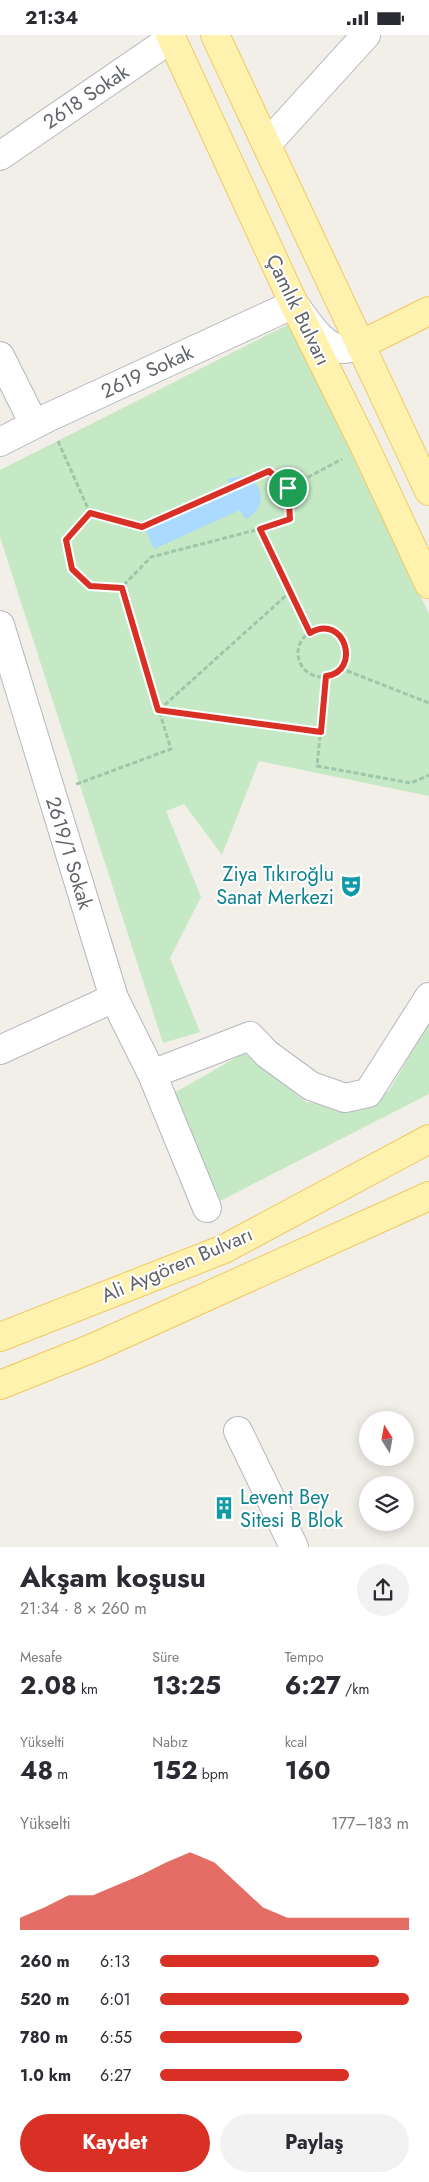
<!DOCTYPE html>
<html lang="tr">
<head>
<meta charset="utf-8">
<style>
	:root { --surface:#fff; --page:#f2f2f3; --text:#2b2b33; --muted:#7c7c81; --accent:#d93025 }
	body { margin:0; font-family:Jost,sans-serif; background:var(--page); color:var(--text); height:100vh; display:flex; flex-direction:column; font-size:19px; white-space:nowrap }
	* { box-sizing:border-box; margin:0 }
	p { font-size:16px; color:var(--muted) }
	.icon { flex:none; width:28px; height:28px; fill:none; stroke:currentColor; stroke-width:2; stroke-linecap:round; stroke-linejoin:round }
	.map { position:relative; height:1512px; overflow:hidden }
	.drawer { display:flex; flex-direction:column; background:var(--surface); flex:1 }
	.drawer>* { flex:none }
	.needle { width:32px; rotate:349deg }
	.fabs { position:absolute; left:359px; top:1376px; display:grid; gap:10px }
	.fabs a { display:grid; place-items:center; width:55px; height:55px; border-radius:50%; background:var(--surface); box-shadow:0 2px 12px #0003; font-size:25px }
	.pin { position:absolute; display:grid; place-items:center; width:42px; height:42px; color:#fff; margin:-21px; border:2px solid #fff; border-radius:50%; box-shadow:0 1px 5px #0007 }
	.round { display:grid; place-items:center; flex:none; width:52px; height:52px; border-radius:26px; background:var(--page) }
	.overview { display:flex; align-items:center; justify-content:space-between; height:85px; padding:0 20px }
	h1 { font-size:28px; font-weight:700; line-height:38px }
	.stats { display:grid; grid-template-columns:repeat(3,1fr); gap:8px; height:85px; padding:5px 20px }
	.stats div { display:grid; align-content:center }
	.stats b { font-size:25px; font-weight:700 }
	.stats small { font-size:14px; font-weight:400 }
	.stats p { font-size:14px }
	.chart { height:140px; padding:10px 20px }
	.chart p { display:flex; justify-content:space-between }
	.chart svg { width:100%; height:90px; margin-top:5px; fill:var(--accent); opacity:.7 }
	.primary-button { display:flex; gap:10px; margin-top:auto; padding:10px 20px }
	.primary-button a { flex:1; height:58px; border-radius:30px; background:var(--accent); color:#fff; font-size:20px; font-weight:700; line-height:58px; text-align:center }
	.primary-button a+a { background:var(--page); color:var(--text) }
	ul { padding:0 20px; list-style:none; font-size:16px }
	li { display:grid; grid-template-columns:80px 60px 1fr; align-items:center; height:38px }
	li i { height:12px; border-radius:6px; background:var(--accent) }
	.status { display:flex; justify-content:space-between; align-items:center; height:35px; padding:0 25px; background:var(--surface); direction:ltr }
	.status svg { height:14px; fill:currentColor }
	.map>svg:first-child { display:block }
	.green { fill:#c5e8c5 }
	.water { fill:#aadaff }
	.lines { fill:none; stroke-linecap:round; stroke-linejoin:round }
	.minor-casing { stroke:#b5b8bc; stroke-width:30 }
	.major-casing { stroke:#f2c960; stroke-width:30 }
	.path { stroke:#9cc7a9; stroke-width:3; stroke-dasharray:5 2.5; stroke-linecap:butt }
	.minor { stroke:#fff; stroke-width:28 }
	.major { stroke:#fff2af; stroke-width:28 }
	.route-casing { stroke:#fff; stroke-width:10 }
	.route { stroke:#d93025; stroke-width:6 }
	.labels { text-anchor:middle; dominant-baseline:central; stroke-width:4; stroke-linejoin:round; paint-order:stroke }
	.street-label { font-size:20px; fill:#5f6368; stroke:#fff }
	.culture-label { font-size:20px; fill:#0d838f; stroke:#fff; text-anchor:end }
</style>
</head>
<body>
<div class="status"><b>21:34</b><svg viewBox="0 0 49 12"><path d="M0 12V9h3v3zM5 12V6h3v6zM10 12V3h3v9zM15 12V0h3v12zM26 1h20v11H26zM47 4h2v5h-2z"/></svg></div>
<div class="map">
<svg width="429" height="1512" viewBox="0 0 429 1512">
	<rect width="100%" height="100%" fill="#f1efe8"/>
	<g class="green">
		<polygon points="289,289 429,579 429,761 259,726 222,820 184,769 166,776 201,862 170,923 200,997 163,1008 0,502 0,435"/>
		<polygon points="429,987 429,1059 220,1166 169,1061 244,1018 306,1067 352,1075 389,1056"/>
	</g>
	<path class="water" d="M242 441C266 447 267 475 245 484L240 475 154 514 144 492 231 454 227 444Z"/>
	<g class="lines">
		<defs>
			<g id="minor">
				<polyline points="267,109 366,0"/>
				<polyline points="0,121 172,3"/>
				<polyline points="0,321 34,389"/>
				<path d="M0 407 47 383 294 269C306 284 322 314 344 314 349 314 355 311 360 310"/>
				<polyline points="0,590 114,963 152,1039 207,1173"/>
				<polyline points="0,1015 114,963"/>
				<polyline points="152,1039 250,1001 267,1019 311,1051 345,1063 368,1058 429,962"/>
				<polyline points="238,1396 294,1512"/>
			</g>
			<g id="major">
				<polyline points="170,0 294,269 365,412 429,549"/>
				<polyline points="215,0 429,456"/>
				<polyline points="360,310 429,276"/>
				<polyline points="0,1302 224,1214 429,1104"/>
				<polyline points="0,1350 95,1312 429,1161"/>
			</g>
		</defs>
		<use href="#minor" class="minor-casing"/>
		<use href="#major" class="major-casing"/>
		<g class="path">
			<polyline points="58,406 90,478 66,505 72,534 90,551 121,553 171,714 74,750"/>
			<polyline points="288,453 342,424"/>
			<polyline points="90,478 142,492 269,436 288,453 290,484 260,494 151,522 121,553"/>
			<polyline points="260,494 290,557"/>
			<circle cx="322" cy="618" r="24"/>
			<polyline points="340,633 429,668"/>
			<polyline points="326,641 317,731 411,748 429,740"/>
			<polyline points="159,675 290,557 310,598"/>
			<polyline points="159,675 321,697"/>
		</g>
		<use href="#minor" class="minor"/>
		<use href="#major" class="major"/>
	</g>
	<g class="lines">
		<defs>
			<path id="route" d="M269 436 288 453 290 484 260 494 310 598C345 577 362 637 326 641L321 697 158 675 122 553 90 551 72 534 66 505 90 478 142 492Z"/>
		</defs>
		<use href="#route" class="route-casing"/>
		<use href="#route" class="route"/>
	</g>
	<defs>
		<symbol id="theatre-bare" viewBox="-9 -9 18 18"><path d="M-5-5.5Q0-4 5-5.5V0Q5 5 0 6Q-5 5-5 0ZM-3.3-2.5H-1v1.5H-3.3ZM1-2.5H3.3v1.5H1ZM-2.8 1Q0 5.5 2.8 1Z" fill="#0f9aa8" stroke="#fff" stroke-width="2.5" paint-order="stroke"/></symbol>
		<symbol id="building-bare" viewBox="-9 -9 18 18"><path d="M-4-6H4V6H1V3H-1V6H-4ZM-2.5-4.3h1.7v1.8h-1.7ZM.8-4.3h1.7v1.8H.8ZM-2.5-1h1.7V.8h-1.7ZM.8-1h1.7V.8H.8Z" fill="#0f9aa8" stroke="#fff" stroke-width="2.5" paint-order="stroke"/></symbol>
	</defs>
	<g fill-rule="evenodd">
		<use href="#theatre-bare" x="335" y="835" width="32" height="32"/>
		<use href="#building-bare" x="208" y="1457" width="32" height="32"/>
	</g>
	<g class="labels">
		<g class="street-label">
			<text transform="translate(86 62) rotate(-34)">2618 Sokak</text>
			<text transform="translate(298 275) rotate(64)">Çamlık Bulvarı</text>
			<text transform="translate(147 337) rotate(-25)">2619 Sokak</text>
			<text transform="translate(69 818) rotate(73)">2619/1 Sokak</text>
			<text transform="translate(177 1230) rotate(-23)">Ali Aygören Bulvarı</text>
		</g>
		<g class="culture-label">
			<text x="334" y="839">Ziya Tıkıroğlu<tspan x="334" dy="23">Sanat Merkezi</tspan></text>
			<text x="240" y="1462" text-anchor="start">Levent Bey<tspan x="240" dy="23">Sitesi B Blok</tspan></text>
		</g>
	</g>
</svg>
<div class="fabs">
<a><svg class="needle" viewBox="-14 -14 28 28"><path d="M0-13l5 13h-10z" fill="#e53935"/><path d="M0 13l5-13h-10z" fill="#7c7c81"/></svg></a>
<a><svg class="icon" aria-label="layers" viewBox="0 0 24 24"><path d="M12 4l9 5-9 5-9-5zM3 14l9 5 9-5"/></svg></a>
</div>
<div class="pin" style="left:288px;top:453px;background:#1e9e55"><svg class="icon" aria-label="arrive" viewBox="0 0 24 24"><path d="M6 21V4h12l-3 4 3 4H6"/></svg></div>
</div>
<section class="drawer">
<div class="overview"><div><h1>Akşam koşusu</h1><p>21:34 · 8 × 260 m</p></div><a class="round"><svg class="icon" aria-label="share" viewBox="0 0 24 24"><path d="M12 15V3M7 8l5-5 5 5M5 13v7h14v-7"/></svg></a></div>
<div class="stats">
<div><p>Mesafe</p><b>2.08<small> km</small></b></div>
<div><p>Süre</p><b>13:25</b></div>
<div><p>Tempo</p><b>6:27<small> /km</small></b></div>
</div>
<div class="stats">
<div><p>Yükselti</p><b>48<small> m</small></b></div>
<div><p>Nabız</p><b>152<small> bpm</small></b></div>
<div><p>kcal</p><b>160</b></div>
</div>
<div class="chart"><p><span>Yükselti</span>177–183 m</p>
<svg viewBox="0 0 160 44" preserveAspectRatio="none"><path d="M0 44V38L10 33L20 27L30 27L40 22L50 17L60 11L70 6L80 11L90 22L100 33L110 38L120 38L130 38L140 38L150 38L160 38V44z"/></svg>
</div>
<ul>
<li><b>260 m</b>6:13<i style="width:88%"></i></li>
<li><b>520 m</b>6:01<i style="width:100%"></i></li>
<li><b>780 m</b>6:55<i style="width:57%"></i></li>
<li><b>1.0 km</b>6:27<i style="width:76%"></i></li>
</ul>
<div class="primary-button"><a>Kaydet</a><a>Paylaş</a></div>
</section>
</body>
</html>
